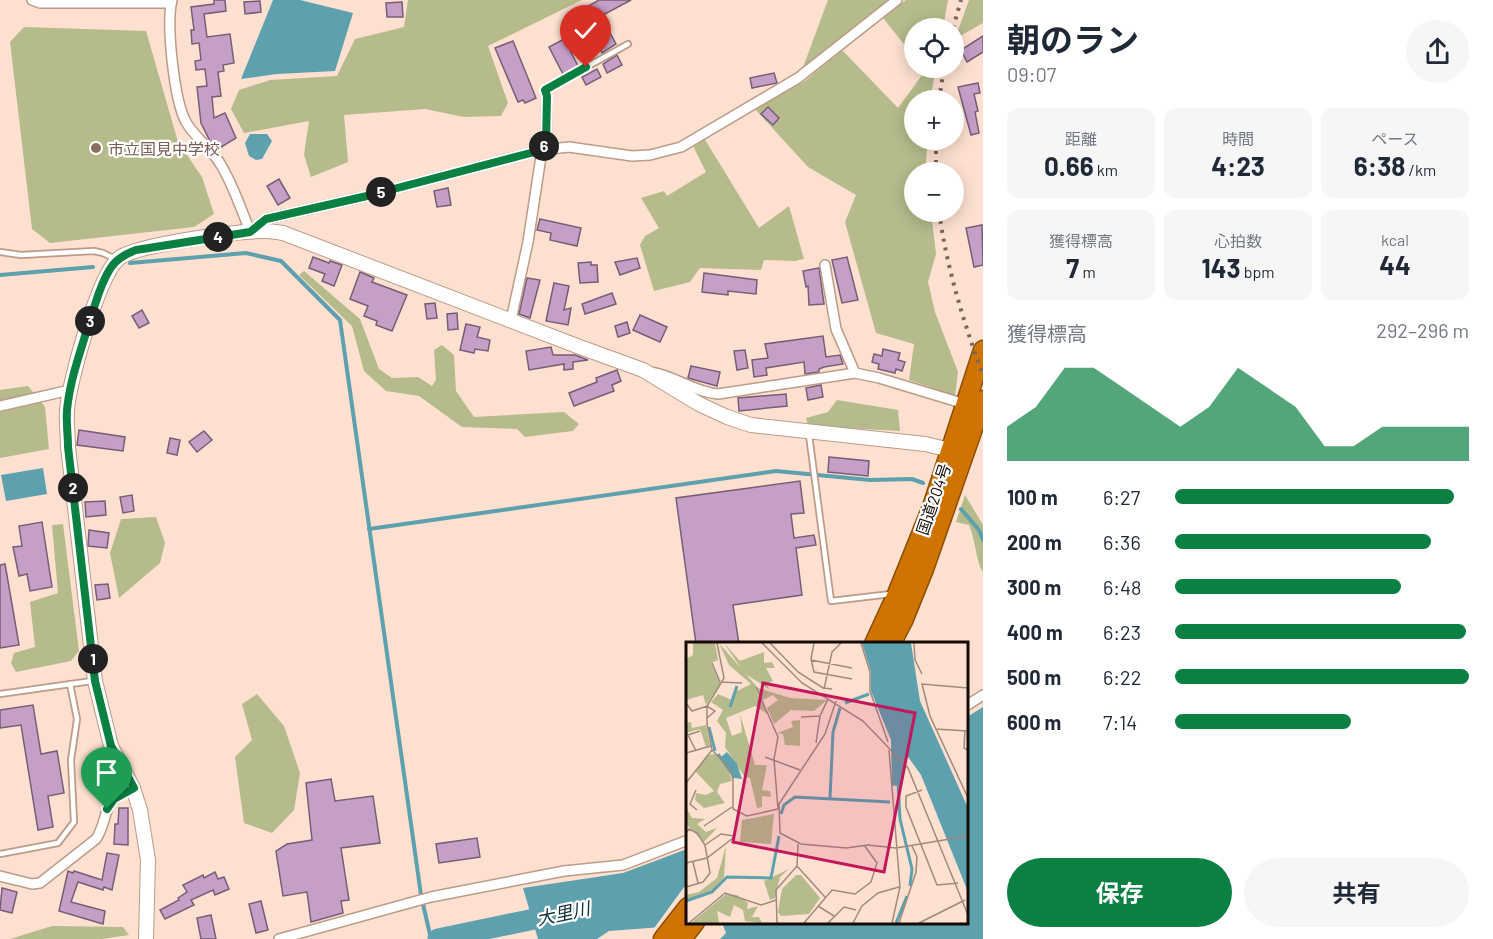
<!DOCTYPE html>
<html lang="ja">
<head>
<meta charset="utf-8">
<style>
	:root { --surface:#fff; --page:#f6f6f7; --text:#1f2937; --muted:#747a83; --accent:#0b8043 }
	body { margin:0; font-family:Barlow,"Noto Sans JP",sans-serif; background:var(--page); color:var(--text); height:100vh; display:flex; flex-direction:column; font-size:22px; white-space:nowrap }
	* { box-sizing:border-box; margin:0 }
	p { font-size:20px; color:var(--muted) }
	.icon { flex:none; width:33px; height:33px; fill:none; stroke:currentColor; stroke-width:2; stroke-linecap:round; stroke-linejoin:round }
	.map { position:relative; flex:1; overflow:hidden }
	.details { display:flex; flex-direction:column; background:var(--surface); width:510px }
	.details>* { flex:none }
	.buttons { position:absolute; left:904px; top:18px; display:grid; gap:12px }
	.buttons a { display:grid; place-items:center; width:60px; height:60px; border-radius:50%; background:var(--surface); box-shadow:0 3px 15px #0003; font-size:30px }
	.pin { position:absolute; display:grid; place-items:center; width:51px; height:51px; color:#fff; margin:-62px -26px; border-radius:50% 50% 50% 0; rotate:-45deg; box-shadow:0 0 6px #0007 }
	.pin .icon { rotate:45deg }
	.km { position:absolute; width:30px; height:30px; margin:-15px; border-radius:50%; background:#222; color:#fff; font-size:16px; line-height:30px; text-align:center }
	.round { display:grid; place-items:center; flex:none; width:63px; height:63px; border-radius:32px; background:var(--page) }
	.overview { display:flex; align-items:center; justify-content:space-between; height:102px; padding:0 24px }
	h1 { font-size:33px; font-weight:700; line-height:45px }
	.figures { display:grid; grid-template-columns:repeat(3,1fr); gap:9px; height:102px; padding:6px 24px }
	.figures div { display:grid; align-content:center; border-radius:12px; background:var(--page); text-align:center }
	.figures b { font-size:26px; font-weight:700 }
	.figures small { font-size:16px; font-weight:400 }
	.figures p { font-size:16px }
	.chart { height:168px; padding:12px 24px }
	.chart p { display:flex; justify-content:space-between }
	.chart svg { width:100%; height:108px; margin-top:6px; fill:var(--accent); opacity:.7 }
	.cta { display:flex; gap:12px; margin-top:auto; padding:12px 24px }
	.cta a { flex:1; height:69px; border-radius:36px; background:var(--accent); color:#fff; font-size:24px; font-weight:700; line-height:69px; text-align:center }
	.cta a+a { background:var(--page); color:var(--text) }
	ul { padding:0 24px; list-style:none; font-size:20px }
	li { display:grid; grid-template-columns:96px 72px 1fr; align-items:center; height:45px }
	li i { height:15px; border-radius:8px; background:var(--accent) }
	main { display:flex; flex:1; min-height:0 }
	.map>svg:first-child { display:block }
	.green { fill:#b5bb8b }
	.water { fill:#5da0ae }
	.pier { fill:#fde0d0 }
	.lines { fill:none; stroke-linecap:round; stroke-linejoin:round }
	.stream { stroke:#5da0ae; stroke-width:4 }
	.river { stroke:#5da0ae; stroke-width:21 }
	.building { fill:#c69fc7; stroke:#765e76; stroke-width:1.5 }
	.lane-casing { stroke:#bc9b87; stroke-width:8 }
	.street-casing { stroke:#bc9b87; stroke-width:12 }
	.secondary-casing { stroke:#bc9b87; stroke-width:16 }
	.highway-casing { stroke:#8e4f03; stroke-width:21 }
	.lane { stroke:#fff; stroke-width:4.5 }
	.street { stroke:#fff; stroke-width:9 }
	.secondary { stroke:#fff; stroke-width:14 }
	.highway { stroke:#cf7402; stroke-width:18 }
	.rail { stroke:#79665c; stroke-width:4; stroke-dasharray:3 6; stroke-linecap:butt }
	.route-casing { stroke:#fff; stroke-width:12 }
	.route { stroke:#0b8043; stroke-width:8 }
	.education-dot { fill:#8d6e63; stroke:#fff; stroke-width:2 }
	.labels { text-anchor:middle; dominant-baseline:central; stroke-width:4.5; stroke-linejoin:round; paint-order:stroke }
	.education-label { font-size:16px; fill:#785e54; stroke:#fff; text-anchor:start }
	.street-label { font-size:16px; fill:#150a04; stroke:#fff }
	.water-label { font-size:18px; font-style:italic; fill:#0e3037; stroke:#fff }
	.inset-river { fill:none; stroke:#5da0ae; stroke-width:3 }
	.inset-road { fill:none; stroke:#a08a7e; stroke-width:1.5 }
	.view { fill:#c2185b; fill-opacity:0.15; stroke:#c2185b; stroke-width:3 }
	.inset-edge { fill:none; stroke:#150a04; stroke-width:3 }
</style>
</head>
<body>
<main>
<div class="map">
<svg width="983" height="939" viewBox="0 0 983 939">
	<rect width="100%" height="100%" fill="#fde0d0"/>
	<g class="green">
		<polygon points="408,0 582,0 488,46 508,103 501,116 464,117 425,109 344,115 348,162 311,177 304,155 309,121 244,133 231,109 239,90 270,80 337,76 355,39 404,27"/>
		<polygon points="828,0 889,0 802,70"/>
		<polygon points="906,0 948,0 943,28 915,28 915,58 883,18"/>
		<polygon points="969,0 983,0 983,23 955,39"/>
		<polygon points="24,27 146,31 178,142 202,177 214,214 194,227 50,243 32,229 10,42"/>
		<polygon points="842,50 898,108 925,71 923,68 936,68 930,100 915,100 915,140 928,140 925,172 915,172 915,212 931,212 936,254 928,282 935,312 958,372 955,396 909,380 914,344 876,333 845,222 856,195 808,167 755,109 805,81"/>
		<polygon points="704,138 759,228 789,206 804,259 795,261 764,260 761,270 700,268 690,282 654,291 640,245 645,236 659,228 641,198 664,191 667,196 706,172 693,146"/>
		<polygon points="304,271 360,319 379,369 392,378 418,377 432,386 436,380 434,350 442,345 454,355 456,391 474,417 564,412 579,424 573,431 525,437 517,429 462,427 419,396 386,391 364,371 352,326 299,275"/>
		<polygon points="28,386 45,407 49,449 0,458 0,390"/>
		<polygon points="837,400 898,410 900,431 808,426 806,418 828,412"/>
		<path d="M965 495 983 525V573C975 558 976 541 969 525L956 522Z"/>
		<polygon points="156,517 165,543 160,563 119,598 110,553 121,519"/>
		<polygon points="63,524 79,651 71,661 16,672 11,663 14,653 35,647 30,602 58,593 52,525"/>
		<polygon points="257,694 284,726 300,773 294,810 272,833 244,823 235,757 252,740 242,704"/>
		<polygon points="52,926 123,927 129,935 102,939 10,939"/>
	</g>
	<g class="water">
		<polygon points="273,0 300,0 353,13 335,71 277,74 241,79"/>
		<polygon points="250,134 267,134 272,141 262,159 256,160 249,156 245,143"/>
		<polygon points="43,468 47,494 6,501 1,475"/>
		<polygon points="983,707 983,939 720,939 726,933 722,923 966,922 967,717"/>
		<polygon points="687,849 688,922 715,923 609,931 597,939 538,939 523,888 623,873"/>
	</g>
	<polygon class="pier" points="687,883 688,922 713,923 710,926 652,931"/>
	<g class="lines">
		<g class="stream">
			<polyline points="130,263 246,253 281,261 340,320 421,895"/>
			<polyline points="0,275 93,267"/>
			<polyline points="961,509 979,530 983,540"/>
			<polyline points="369,529 776,471 870,480 912,479 923,483"/>
			<polyline points="423,904 431,939"/>
		</g>
		<polyline class="river" points="438,939 558,914"/>
	</g>
	<g class="building">
		<polygon points="214,0 225,0 226,11 204,14 207,37 230,34 234,63 223,65 224,71 218,72 221,96 212,97 214,118 225,113 236,138 218,149 210,141 201,123 197,87 207,86 205,69 196,70 195,61 201,60 199,43 192,44 191,30 194,30 191,7 214,4"/>
		<polygon points="599,0 631,0 601,16 616,44 602,53 593,35 596,34 583,9"/>
		<polygon points="260,1 261,12 245,14 244,2"/>
		<polygon points="402,2 403,17 387,17 386,3"/>
		<polygon points="983,36 983,52 967,62 961,50"/>
		<polygon points="564,39 578,66 563,74 549,47"/>
		<polygon points="513,41 536,98 525,103 523,100 518,102 495,48"/>
		<polygon points="617,55 622,65 607,73 603,64"/>
		<polygon points="597,69 601,77 586,85 582,77"/>
		<polygon points="774,73 777,83 752,88 750,78"/>
		<polygon points="978,83 980,93 974,94 978,111 975,112 979,133 971,135 958,87"/>
		<polygon points="768,107 779,118 773,125 761,114"/>
		<polygon points="279,179 290,198 278,205 267,186"/>
		<polygon points="448,188 451,205 437,207 434,191"/>
		<polygon points="540,219 581,228 577,246 550,240 551,233 537,230"/>
		<polygon points="982,225 983,265 974,267 966,228"/>
		<polygon points="313,257 329,263 330,261 342,265 334,286 322,281 325,274 309,268"/>
		<polygon points="847,257 858,300 842,303 832,260"/>
		<polygon points="637,258 640,268 620,275 615,262"/>
		<polygon points="591,262 591,265 597,265 598,282 580,283 578,263"/>
		<polygon points="819,268 824,304 809,305 808,286 806,287 803,271"/>
		<polygon points="360,272 374,278 372,282 407,295 392,331 376,325 377,321 364,316 368,306 350,299"/>
		<polygon points="704,273 757,280 756,294 728,291 728,295 702,292"/>
		<polygon points="527,278 540,280 530,318 519,314"/>
		<polygon points="554,283 569,286 564,310 571,308 568,325 546,321"/>
		<polygon points="612,293 616,304 585,314 582,304"/>
		<polygon points="435,303 437,318 427,319 425,304"/>
		<polygon points="142,310 149,323 139,328 132,316"/>
		<polygon points="457,313 458,329 448,330 447,314"/>
		<polygon points="640,315 667,327 660,342 633,330"/>
		<polygon points="627,322 630,333 618,337 615,326"/>
		<polygon points="466,324 480,327 477,337 490,340 488,351 475,349 474,353 460,350"/>
		<polygon points="823,336 826,357 840,355 843,364 824,367 819,369 819,372 805,374 804,362 766,368 767,375 754,377 752,360 768,358 765,344"/>
		<polygon points="551,347 553,355 575,355 588,360 573,362 573,369 564,370 564,364 529,370 526,351"/>
		<polygon points="883,349 900,353 898,360 905,362 902,371 896,369 895,373 878,369 879,364 872,362 874,354 882,356"/>
		<polygon points="745,350 748,368 737,370 734,351"/>
		<polygon points="691,366 720,372 717,386 688,378"/>
		<polygon points="617,370 621,381 612,385 614,391 574,406 569,393 597,382 596,378"/>
		<polygon points="821,385 823,397 808,400 806,388"/>
		<polygon points="786,394 787,406 739,411 738,398"/>
		<polygon points="79,430 125,437 123,451 77,445"/>
		<polygon points="204,431 212,440 197,452 189,442"/>
		<polygon points="170,438 180,440 177,455 167,453"/>
		<polygon points="829,457 869,461 868,476 828,472"/>
		<polygon points="800,481 804,513 791,514 794,538 814,535 816,545 796,548 802,595 733,605 739,644 696,644 676,498"/>
		<polygon points="132,495 134,511 123,513 120,497"/>
		<polygon points="105,501 106,515 86,517 85,502"/>
		<polygon points="42,522 52,587 30,591 27,574 19,576 13,547 22,546 19,526"/>
		<polygon points="89,530 109,533 107,548 88,546"/>
		<polygon points="5,564 19,645 0,648 0,565"/>
		<polygon points="108,584 110,598 97,600 95,585"/>
		<polygon points="33,705 41,754 57,751 64,793 48,796 53,827 38,830 21,725 0,728 0,710"/>
		<polygon points="331,779 335,801 373,796 380,843 341,848 349,900 341,901 343,913 311,922 307,892 283,896 276,851 287,844 312,840 306,783"/>
		<polygon points="119,808 128,808 128,845 114,844 115,824 118,824"/>
		<polygon points="477,838 480,857 439,863 436,844"/>
		<polygon points="107,853 119,855 112,890 104,887 103,890 78,882 71,902 105,911 103,924 59,911 68,871 73,873 74,871 102,880"/>
		<polygon points="215,872 218,879 224,877 229,889 215,895 213,890 191,900 194,905 165,919 160,910 179,900 178,898 187,892 183,885 203,875 204,878"/>
		<polygon points="2,888 17,892 12,913 0,910"/>
		<polygon points="261,901 268,930 256,933 249,904"/>
		<polygon points="211,915 216,939 201,939 197,918"/>
	</g>
	<g class="lines">
		<defs>
			<g id="lane">
				<polyline points="547,96 545,90 628,44"/>
				<polyline points="0,252 21,255 94,251 103,253 115,259"/>
				<polyline points="809,435 831,601 891,594"/>
				<polyline points="0,694 92,681"/>
				<polyline points="0,854 58,843 74,822 71,760 77,719 70,684"/>
			</g>
			<g id="street">
				<polyline points="32,0 40,3 171,3"/>
				<path d="M172 0C166 24 174 100 186 122 195 138 212 149 221 165 233 185 242 210 250 232L266 219 367 196 542 150 569 147 632 156 650 155 681 147 798 78 897 0"/>
				<polyline points="825,265 836,329 855,373"/>
				<polyline points="511,320 528,242 542,150 546,143 547,96"/>
				<path d="M651 372C675 376 694 392 718 394L855 373 879 378 965 404"/>
				<polyline points="0,406 70,390"/>
				<polyline points="966,706 983,695"/>
				<path d="M0 876 32 884 40 883 96 839C106 825 104 806 115 798 121 794 128 791 133 788"/>
				<polyline points="279,939 431,897 564,871 623,865 688,840"/>
			</g>
			<path id="secondary" d="M146 939 148 860 140 810 133 788 111 746 95 681 68 447C68 435 66 422 67 410 69 382 98 277 118 259 133 245 240 231 265 231 271 231 277 232 283 233L577 346 643 370 699 404 727 417 751 425 925 444 959 452"/>
			<g id="highway">
				<polyline points="874,644 897,594 932,507 983,350"/>
				<polyline points="891,644 903,621 924,569 983,400"/>
				<polyline points="663,939 688,907"/>
				<polyline points="682,939 695,922"/>
			</g>
		</defs>
		<use href="#lane" class="lane-casing"/>
		<use href="#street" class="street-casing"/>
		<use href="#secondary" class="secondary-casing"/>
		<use href="#highway" class="highway-casing"/>
		<use href="#lane" class="lane"/>
		<use href="#street" class="street"/>
		<use href="#secondary" class="secondary"/>
		<use href="#highway" class="highway"/>
		<g class="rail">
			<polyline points="953,28 961,0"/>
			<polyline points="939,100 944,68"/>
			<polyline points="936,172 936,140"/>
			<path d="M939 212C947 268 963 321 983 375"/>
		</g>
	</g>
	<g class="lines">
		<defs>
			<path id="route" d="M107 809 114 799 134 788 111 746 95 681 68 447C68 435 66 422 67 410 70 379 81 350 90 320 96 303 100 284 110 269 116 259 125 254 136 250L250 232 266 219 367 196 542 150 546 143 547 96 545 90 586 67"/>
		</defs>
		<use href="#route" class="route-casing"/>
		<use href="#route" class="route"/>
	</g>
	<circle class="education-dot" cx="96" cy="148" r="6"/>
	<g class="labels">
		<g class="education-label">
			<text x="108" y="148">市立国見中学校</text>
		</g>
		<g class="street-label">
			<text transform="translate(933 499) rotate(-71)">国道204号</text>
		</g>
		<g class="water-label">
			<text transform="translate(563 913) rotate(-12)">大里川</text>
		</g>
	</g>
	<g transform="translate(686 642)">
		<rect width="282" height="282" fill="#fde0d0"/>
		<path d="M7 1H29L32 18 25 21 34 42 20 63 17 53 0 58V17L7 13ZM33 1 72 46 104 56 141 58 128 69 105 68 88 82 81 66 92 58 87 53 77 58 69 47 83 73 69 64 40 76 46 94 56 90 54 72 69 123H81L76 148 84 149 85 155 76 154V165L71 166 64 136 58 134 39 105 40 91 31 79 37 68 25 60 32 52 46 58 49 50 65 42 43 23ZM38 1 54 19 78 10V21L86 20 89 26H80L87 39 81 42 83 47 58 31ZM114 78V104L99 103 97 92 91 91 107 85 105 79ZM5 80 6 86 20 83 24 103 20 105 14 87 0 91V81ZM29 112 42 126 46 139 34 142 31 150 39 161 18 166 9 158 10 151 20 153 28 149 9 129 22 113ZM0 165 6 176 19 177 11 182 20 190 31 186 18 200 0 182ZM88 172 85 202 54 200 56 178ZM40 204 38 235 27 248 0 260V253L13 250 31 236ZM103 227 94 235 89 256 84 258 78 239ZM110 233H115L134 256 123 272 95 274 92 270 96 247ZM40 252 51 253 62 261 61 267 72 264 66 275H73L76 281 59 279 57 268 48 263 44 275 31 269 33 281H5Z" fill="#b5bb8b"/>
		<path d="M176 1H225L234 59 282 166V250L235 133 220 112 216 143 206 144 205 98 185 49V30ZM41 110 51 122 56 137 49 136 35 115Z" fill="#5da0ae"/>
		<path class="inset-river" d="M159 61 183 52M44 65 51 44M23 85 29 109M32 112 49 136M212 140 214 177 226 227 224 244M144 156 147 90 154 66M95 172 98 163 109 155 204 160M0 259 26 250 41 235 85 236 93 194M210 281 221 254"/>
		<path class="inset-road" d="M31 1 38 36 21 64V82L26 108 44 127 47 137V167L61 174 92 167 88 117 92 95 70 45M76 1 116 41 177 79 222 126 282 273M84 1 112 30 137 46 146 47M128 1 125 17 128 30 166 37M175 1 184 30V49L202 100M228 1 229 18 236 32M125 18 166 26M26 21 34 40 56 41M282 46 236 42 244 74 282 156M138 47 146 10 155 1M150 59 139 92 93 162 94 191 115 202 160 206 182 203 210 206 282 194M0 61 6 69 21 64 29 69 21 76M115 75 134 74M249 87 282 89M279 88 278 106 282 108M130 101 134 74 142 57M203 108 214 245 206 281M10 109 2 93 14 89M0 111 25 104M79 115 114 128M0 141 26 108M10 148 4 162 11 168M236 148 220 154V165L251 243 272 241M18 184 46 165M0 191 3 187 11 191 19 203 24 231 17 240 0 245M19 203 35 192 48 194M7 220 12 241M0 221 21 216 47 196 53 173M111 224 139 255M132 264 148 274M3 281 39 251 75 263 90 258M91 281 90 248 111 224 112 202M118 281 146 248 169 252 185 240 191 221 178 203M142 281 158 265 170 268M167 281 176 264 192 251 213 245M213 281 230 230 231 215 226 204M233 281 279 258"/>
		<path class="view" d="M77 41 229 71 198 230 47 200Z"/>
		<rect width="282" height="282" class="inset-edge"/>
	</g>
</svg>
<div class="buttons">
<a><svg class="icon" aria-label="locate" viewBox="0 0 24 24"><circle cx="12" cy="12" r="6"/><path d="M12 2v4M12 18v4M2 12h4M18 12h4"/></svg></a>
<a>+</a>
<a>−</a>
</div>
<div class="pin" style="left:107px;top:809px;background:#1e9e55"><svg class="icon" aria-label="arrive" viewBox="0 0 24 24"><path d="M6 21V4h12l-3 4 3 4H6"/></svg></div>
<div class="pin" style="left:586px;top:67px;background:#d93025"><svg class="icon" aria-label="check" viewBox="0 0 24 24"><path d="M5 12l5 5 9-10"/></svg></div>
<b class="km" style="left:93px;top:659px">1</b>
<b class="km" style="left:73px;top:488px">2</b>
<b class="km" style="left:90px;top:321px">3</b>
<b class="km" style="left:218px;top:237px">4</b>
<b class="km" style="left:381px;top:192px">5</b>
<b class="km" style="left:544px;top:146px">6</b>
</div>
<section class="details">
<div class="overview"><div><h1>朝のラン</h1><p>09:07</p></div><a class="round"><svg class="icon" aria-label="share" viewBox="0 0 24 24"><path d="M12 15V3M7 8l5-5 5 5M5 13v7h14v-7"/></svg></a></div>
<div class="figures">
<div><p>距離</p><b>0.66<small> km</small></b></div>
<div><p>時間</p><b>4:23</b></div>
<div><p>ペース</p><b>6:38<small> /km</small></b></div>
</div>
<div class="figures">
<div><p>獲得標高</p><b>7<small> m</small></b></div>
<div><p>心拍数</p><b>143<small> bpm</small></b></div>
<div><p>kcal</p><b>44</b></div>
</div>
<div class="chart"><p><span>獲得標高</span>292–296 m</p>
<svg viewBox="0 0 160 44" preserveAspectRatio="none"><path d="M0 44V30L10 22L20 6L30 6L40 14L50 22L60 30L70 22L80 6L90 14L100 22L110 38L120 38L130 30L140 30L150 30L160 30V44z"/></svg>
</div>
<ul>
<li><b>100 m</b>6:27<i style="width:95%"></i></li>
<li><b>200 m</b>6:36<i style="width:87%"></i></li>
<li><b>300 m</b>6:48<i style="width:77%"></i></li>
<li><b>400 m</b>6:23<i style="width:99%"></i></li>
<li><b>500 m</b>6:22<i style="width:100%"></i></li>
<li><b>600 m</b>7:14<i style="width:60%"></i></li>
</ul>
<div class="cta"><a>保存</a><a>共有</a></div>
</section>
</main>
</body>
</html>
